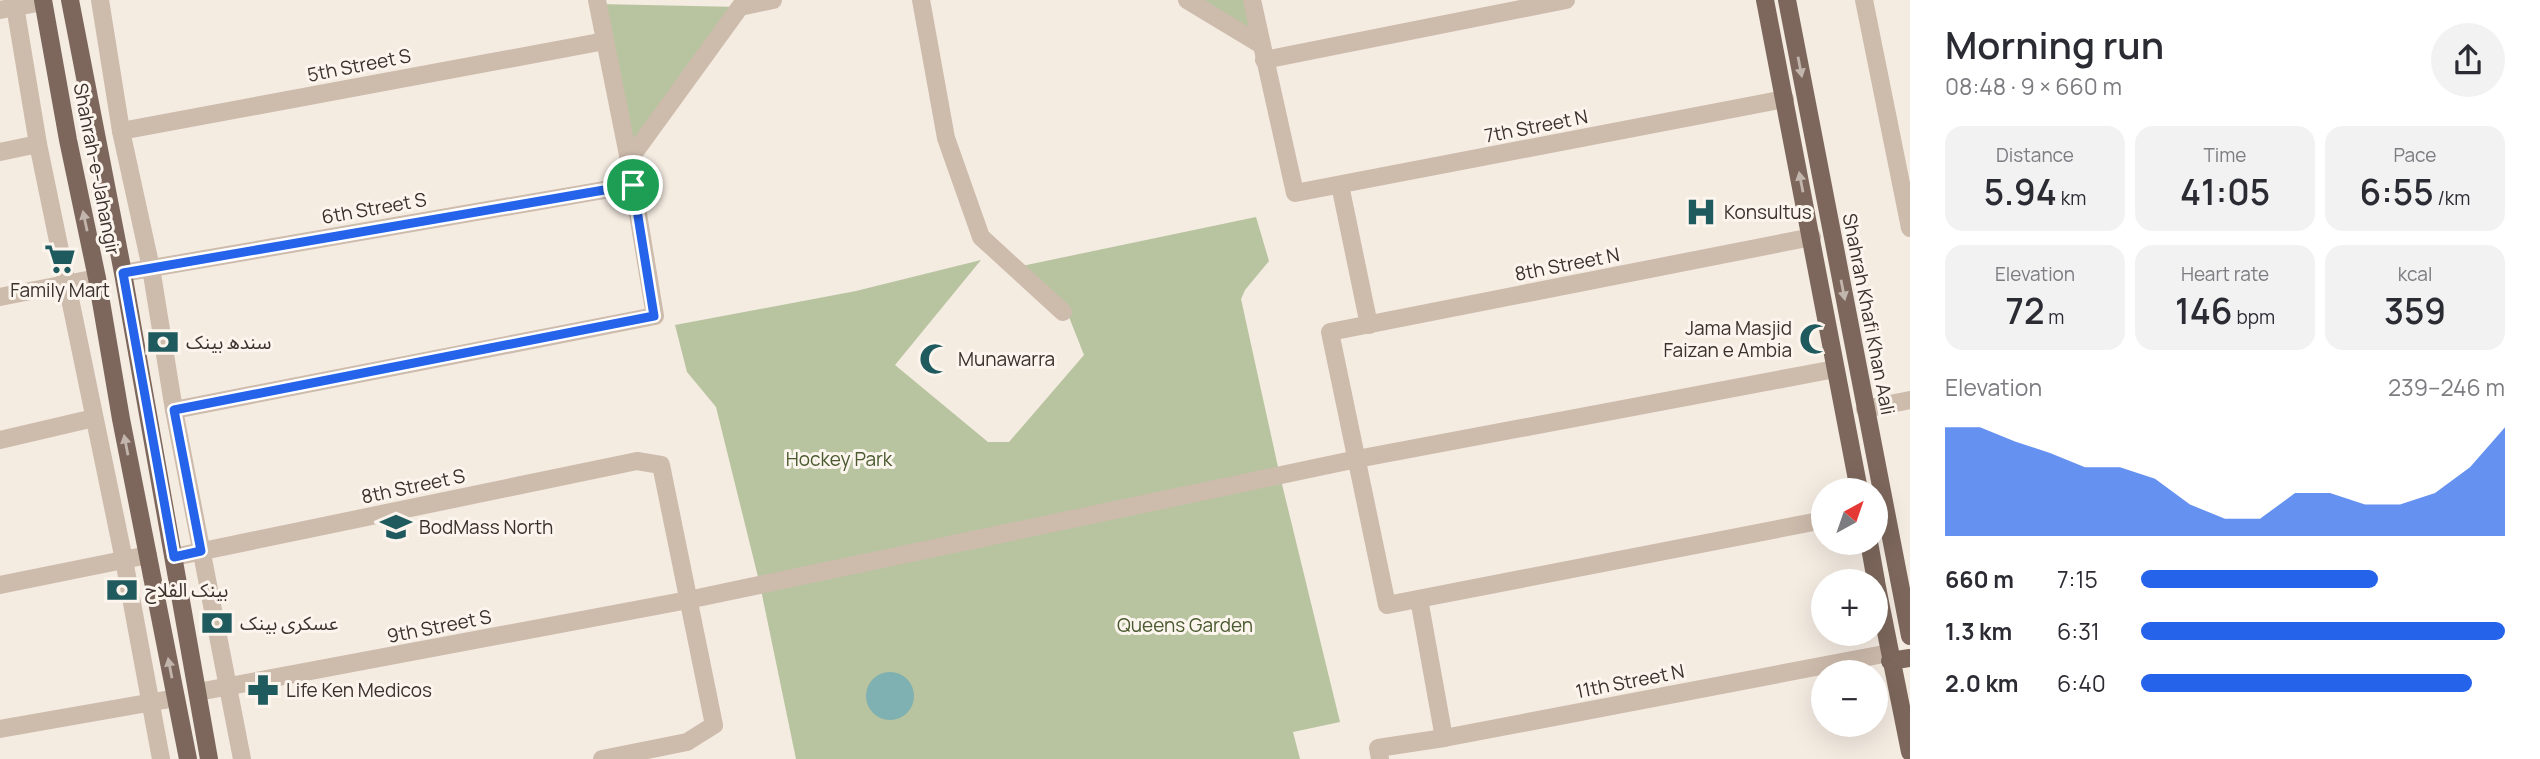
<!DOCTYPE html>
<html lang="en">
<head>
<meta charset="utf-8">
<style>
	:root { --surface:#fff; --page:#f2f2f3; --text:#2b2b33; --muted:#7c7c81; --accent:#2563eb }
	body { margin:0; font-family:Manrope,"Noto Sans Arabic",sans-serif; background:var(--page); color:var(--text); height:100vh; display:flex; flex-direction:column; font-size:26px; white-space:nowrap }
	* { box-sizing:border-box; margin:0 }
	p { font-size:23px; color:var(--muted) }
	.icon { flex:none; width:38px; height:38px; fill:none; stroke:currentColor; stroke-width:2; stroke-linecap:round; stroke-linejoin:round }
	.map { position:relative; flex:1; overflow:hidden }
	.drawer { display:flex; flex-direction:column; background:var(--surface); width:630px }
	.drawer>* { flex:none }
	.needle { width:46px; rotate:40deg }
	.fabs { position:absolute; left:1811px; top:478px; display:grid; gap:14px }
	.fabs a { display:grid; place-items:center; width:77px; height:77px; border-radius:50%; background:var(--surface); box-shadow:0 7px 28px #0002; font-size:35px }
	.pin { position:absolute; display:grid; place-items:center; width:60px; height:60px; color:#fff; margin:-30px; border:4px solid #fff; border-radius:50%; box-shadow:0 2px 7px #0007 }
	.round { display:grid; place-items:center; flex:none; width:74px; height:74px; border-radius:37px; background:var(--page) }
	.headline { display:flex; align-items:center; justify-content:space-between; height:119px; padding:0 35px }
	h1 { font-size:38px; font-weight:600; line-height:52px }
	.figures { display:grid; grid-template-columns:repeat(3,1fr); gap:10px; height:119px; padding:7px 35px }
	.figures div { display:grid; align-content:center; border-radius:18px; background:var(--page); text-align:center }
	.figures b { font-size:35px; font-weight:600 }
	.figures small { font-size:19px; font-weight:400 }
	.figures p { font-size:19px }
	.chart { height:196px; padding:14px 35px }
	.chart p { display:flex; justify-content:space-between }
	.chart svg { width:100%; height:126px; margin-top:7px; fill:var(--accent); opacity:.7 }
	ul { padding:0 35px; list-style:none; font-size:23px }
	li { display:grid; grid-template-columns:112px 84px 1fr; align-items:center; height:52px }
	li i { height:18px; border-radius:9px; background:var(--accent) }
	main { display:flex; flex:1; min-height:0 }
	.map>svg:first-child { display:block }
	.green { fill:#b8c4a0 }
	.water { fill:#7fb0b2 }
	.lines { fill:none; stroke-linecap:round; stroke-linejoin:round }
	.minor { stroke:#cdbbac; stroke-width:18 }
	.major { stroke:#7d675c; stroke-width:18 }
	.oneway { fill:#c2b5ac }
	.route-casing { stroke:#fff; stroke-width:14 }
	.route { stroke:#2563eb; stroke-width:9 }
	.labels { text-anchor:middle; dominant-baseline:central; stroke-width:6; stroke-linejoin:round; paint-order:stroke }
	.street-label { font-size:19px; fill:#3b302b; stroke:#fbf5ee }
	.poi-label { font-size:19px; fill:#3b302b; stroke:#fbf5ee; text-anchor:start }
	.park-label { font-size:19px; fill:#4a5a2e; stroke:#fbf5ee }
</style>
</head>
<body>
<main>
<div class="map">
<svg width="1910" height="759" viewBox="0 0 1910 759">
	<rect width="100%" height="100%" fill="#f4ebe1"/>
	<g class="green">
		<polygon points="1187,0 1252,0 1260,44"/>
		<polygon points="598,4 740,7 629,160"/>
		<polygon points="1256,217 1269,261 1245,290 1241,299 1280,476 1340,722 1293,732 1300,759 796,759 760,585 716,407 687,372 675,325 856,291 981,260 895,365 988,442 1009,442 1084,355 1067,312 1017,267"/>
	</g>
	<circle class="water" cx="890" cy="696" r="24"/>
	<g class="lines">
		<g class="minor">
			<polyline points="14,0 38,144 124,560 161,759"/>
			<polyline points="100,0 121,131 151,268 174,410 242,759"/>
			<polyline points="921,0 946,138 981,237 1063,312"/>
			<polyline points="1187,0 1260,44"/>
			<polyline points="1252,0 1295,193 1785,99"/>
			<polyline points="1864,0 1910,228"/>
			<polyline points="0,10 43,2"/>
			<polyline points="1264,60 1566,0"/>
			<polyline points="121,131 605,41"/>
			<polyline points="0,152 38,144"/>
			<polyline points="629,160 740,7 773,0"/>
			<polyline points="1340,185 1369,325"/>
			<polyline points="1812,237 1330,332 1387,605 1824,520"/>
			<polyline points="123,273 633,185"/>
			<polyline points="0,297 97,278"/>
			<polyline points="1865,409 1910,400"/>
			<polyline points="174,410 655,316 629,160 597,0"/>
			<polyline points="0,440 94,418"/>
			<polyline points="174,557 637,461 661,465 714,725 687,742 602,759"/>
			<polyline points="0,585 148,555"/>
			<polyline points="1419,599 1444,738"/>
			<polyline points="198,692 688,600 1357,459 1835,369"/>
			<polyline points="0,729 176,698"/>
			<polyline points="1380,759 1378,748 1444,738 1889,653"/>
		</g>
		<g class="major">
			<polyline points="43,0 68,140 97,278 121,419 188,759"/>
			<polyline points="70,0 123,273 209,759"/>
			<polyline points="1765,0 1859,490"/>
			<polyline points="1787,0 1910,636"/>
			<polyline points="1869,542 1876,581"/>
			<polyline points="1876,582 1910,752"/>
			<polyline points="1890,661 1910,658"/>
		</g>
	</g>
	<defs><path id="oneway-solid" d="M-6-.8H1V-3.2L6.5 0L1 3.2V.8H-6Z" transform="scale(1.75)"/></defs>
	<g class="oneway">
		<use href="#oneway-solid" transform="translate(1800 67) rotate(79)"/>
		<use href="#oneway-solid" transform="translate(1801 182) rotate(-101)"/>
		<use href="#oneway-solid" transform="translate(85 221) rotate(-102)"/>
		<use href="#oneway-solid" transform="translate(1843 290) rotate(79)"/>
		<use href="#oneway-solid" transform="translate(126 445) rotate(-101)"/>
		<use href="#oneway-solid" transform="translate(170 668) rotate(-101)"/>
	</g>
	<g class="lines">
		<defs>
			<polygon id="route" points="633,185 654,316 174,410 201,551 174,557 123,273"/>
		</defs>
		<use href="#route" class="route-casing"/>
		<use href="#route" class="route"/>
	</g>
	<defs>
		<symbol id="hospital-bare" viewBox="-9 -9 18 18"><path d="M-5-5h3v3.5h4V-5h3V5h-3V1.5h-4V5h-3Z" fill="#1f5a5e" stroke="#fbf5ee" stroke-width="2.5" paint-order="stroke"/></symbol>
		<symbol id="supermarket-bare" viewBox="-9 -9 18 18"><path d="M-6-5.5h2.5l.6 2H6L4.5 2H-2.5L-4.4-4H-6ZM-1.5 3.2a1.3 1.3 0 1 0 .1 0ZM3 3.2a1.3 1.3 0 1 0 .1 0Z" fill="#1f5a5e" stroke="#fbf5ee" stroke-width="2.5" paint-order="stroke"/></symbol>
		<symbol id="mosque-bare" viewBox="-9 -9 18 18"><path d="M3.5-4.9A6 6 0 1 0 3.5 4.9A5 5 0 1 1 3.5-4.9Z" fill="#1f5a5e" stroke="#fbf5ee" stroke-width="2.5" paint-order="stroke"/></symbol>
		<symbol id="bank-bare" viewBox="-9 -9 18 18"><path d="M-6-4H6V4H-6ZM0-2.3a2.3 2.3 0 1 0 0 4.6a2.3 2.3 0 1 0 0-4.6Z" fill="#1f5a5e" stroke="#fbf5ee" stroke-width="2.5" paint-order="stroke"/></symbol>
		<symbol id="school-bare" viewBox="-9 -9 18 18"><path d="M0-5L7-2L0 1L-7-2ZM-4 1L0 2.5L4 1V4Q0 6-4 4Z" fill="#1f5a5e" stroke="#fbf5ee" stroke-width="2.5" paint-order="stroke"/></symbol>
		<symbol id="pharmacy-bare" viewBox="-9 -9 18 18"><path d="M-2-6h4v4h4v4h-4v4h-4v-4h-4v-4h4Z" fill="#1f5a5e" stroke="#fbf5ee" stroke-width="2.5" paint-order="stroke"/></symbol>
	</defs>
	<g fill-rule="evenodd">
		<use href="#hospital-bare" x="1679" y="190" width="44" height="44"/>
		<use href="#supermarket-bare" x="38" y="237" width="44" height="44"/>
		<use href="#mosque-bare" x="1793" y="317" width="44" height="44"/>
		<use href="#bank-bare" x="141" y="320" width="44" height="44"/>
		<use href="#mosque-bare" x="913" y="337" width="44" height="44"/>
		<use href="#school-bare" x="374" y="505" width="44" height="44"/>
		<use href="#bank-bare" x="100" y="568" width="44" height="44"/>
		<use href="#bank-bare" x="195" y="601" width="44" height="44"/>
		<use href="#pharmacy-bare" x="241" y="668" width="44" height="44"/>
	</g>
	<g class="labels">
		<g class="street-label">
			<text transform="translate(359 65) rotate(-11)">5th Street S</text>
			<text transform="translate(1536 126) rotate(-11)">7th Street N</text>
			<text transform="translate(97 169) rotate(79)">Shahrah-e-Jahangir</text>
			<text transform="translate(374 208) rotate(-10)">6th Street S</text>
			<text transform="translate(1567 264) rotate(-11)">8th Street N</text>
			<text transform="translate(1869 314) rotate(79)">Shahrah Khafi Khan Aali</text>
			<text transform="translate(413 486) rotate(-12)">8th Street S</text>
			<text transform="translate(439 626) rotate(-11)">9th Street S</text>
			<text transform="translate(1630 681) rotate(-11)">11th Street N</text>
		</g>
		<g class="poi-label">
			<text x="1724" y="212">Konsultus</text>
			<text x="60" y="290" text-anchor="middle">Family Mart</text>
			<text x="1792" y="328" text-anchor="end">Jama Masjid<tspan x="1792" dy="22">Faizan e Ambia</tspan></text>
			<text x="186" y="342">سندھ بینک</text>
			<text x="958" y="359">Munawarra</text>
			<text x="419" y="527">BodMass North</text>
			<text x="145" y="590">بینک الفلاح</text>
			<text x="240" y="623">عسکری بینک</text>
			<text x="286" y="690">Life Ken Medicos</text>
		</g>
		<g class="park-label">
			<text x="839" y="459">Hockey Park</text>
			<text x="1185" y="625">Queens Garden</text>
		</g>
	</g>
</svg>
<div class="fabs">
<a><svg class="needle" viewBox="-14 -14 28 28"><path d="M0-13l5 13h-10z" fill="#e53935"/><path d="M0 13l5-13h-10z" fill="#7c7c81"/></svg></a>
<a>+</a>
<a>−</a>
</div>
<div class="pin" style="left:633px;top:185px;background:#1e9e55"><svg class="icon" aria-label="arrive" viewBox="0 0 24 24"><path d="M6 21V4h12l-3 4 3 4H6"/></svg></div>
</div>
<section class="drawer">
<div class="headline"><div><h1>Morning run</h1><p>08:48 · 9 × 660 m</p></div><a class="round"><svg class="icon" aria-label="share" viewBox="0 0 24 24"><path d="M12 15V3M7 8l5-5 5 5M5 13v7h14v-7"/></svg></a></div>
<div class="figures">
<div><p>Distance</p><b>5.94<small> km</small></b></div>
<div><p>Time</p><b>41:05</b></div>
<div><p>Pace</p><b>6:55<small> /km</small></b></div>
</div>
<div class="figures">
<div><p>Elevation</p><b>72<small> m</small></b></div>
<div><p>Heart rate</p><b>146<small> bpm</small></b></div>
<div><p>kcal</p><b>359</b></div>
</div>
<div class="chart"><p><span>Elevation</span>239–246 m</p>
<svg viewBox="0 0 160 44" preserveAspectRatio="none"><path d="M0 44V6L10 6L20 11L30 15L40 20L50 20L60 24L70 33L80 38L90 38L100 29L110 29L120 33L130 33L140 29L150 20L160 6V44z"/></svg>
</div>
<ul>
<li><b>660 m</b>7:15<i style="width:65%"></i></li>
<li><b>1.3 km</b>6:31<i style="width:100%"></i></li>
<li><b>2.0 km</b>6:40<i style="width:91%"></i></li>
</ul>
</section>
</main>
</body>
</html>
